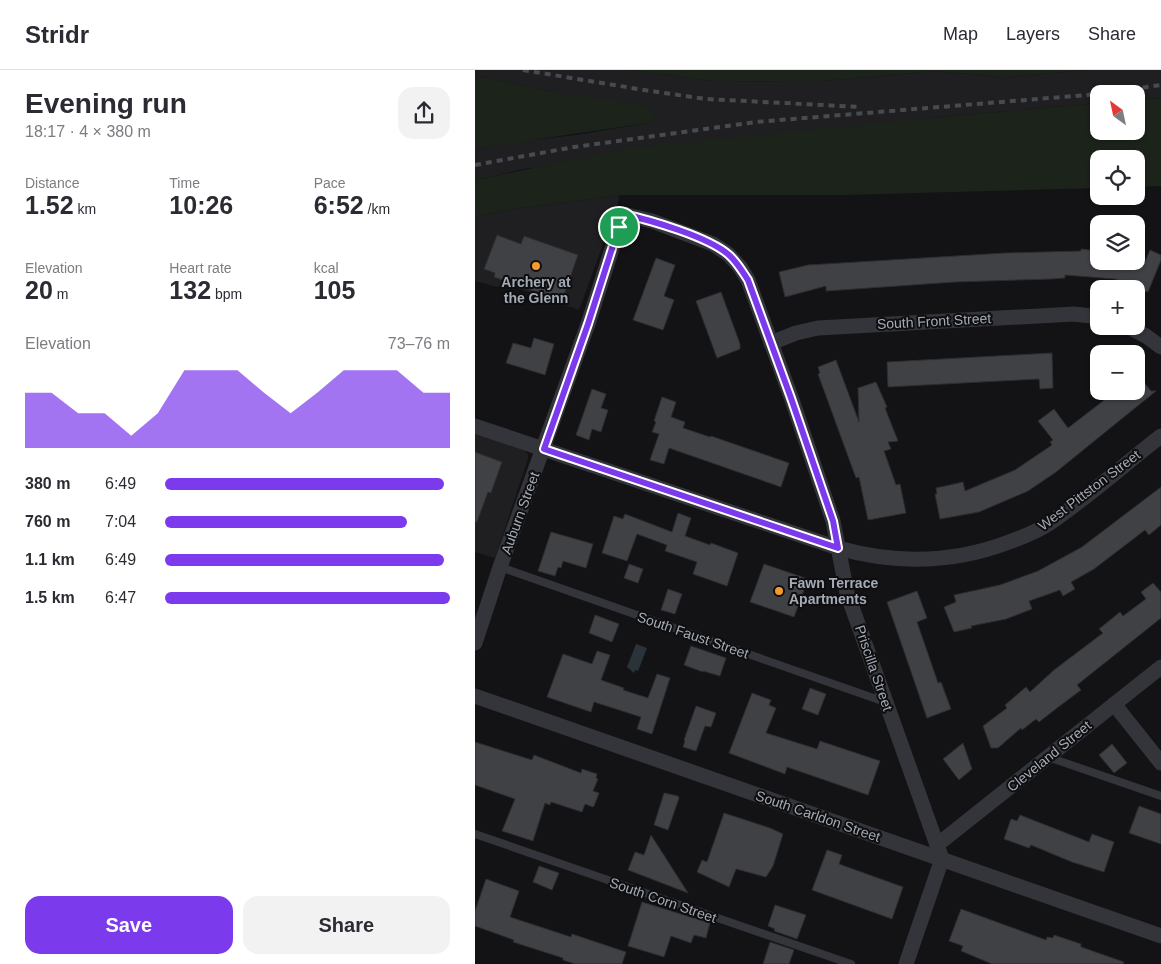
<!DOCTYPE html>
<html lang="en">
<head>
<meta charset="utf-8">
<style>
	:root { --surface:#fff; --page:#f2f2f3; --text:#2b2b33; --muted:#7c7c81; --line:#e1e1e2; --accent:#7c3aed }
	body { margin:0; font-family:Helvetica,sans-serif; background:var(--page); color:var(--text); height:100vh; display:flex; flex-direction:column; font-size:19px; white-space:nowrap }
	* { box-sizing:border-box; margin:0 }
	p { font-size:16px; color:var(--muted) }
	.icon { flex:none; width:28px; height:28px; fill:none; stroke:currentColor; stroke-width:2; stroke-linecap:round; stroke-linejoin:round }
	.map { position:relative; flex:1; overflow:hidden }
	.drawer { display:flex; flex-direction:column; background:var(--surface); width:475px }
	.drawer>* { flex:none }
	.needle { width:32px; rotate:327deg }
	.fabs { position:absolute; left:615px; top:15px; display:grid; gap:10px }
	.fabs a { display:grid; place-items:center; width:55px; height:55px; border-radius:10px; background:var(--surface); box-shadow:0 1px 4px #0004; font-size:25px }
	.pin { position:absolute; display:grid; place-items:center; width:42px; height:42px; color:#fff; margin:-21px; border:2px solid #fff; border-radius:50%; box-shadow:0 1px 5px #0007 }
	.round { display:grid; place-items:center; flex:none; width:52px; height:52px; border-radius:15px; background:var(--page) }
	.summary { display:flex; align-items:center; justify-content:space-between; height:85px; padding:0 25px }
	h1 { font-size:28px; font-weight:700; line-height:38px }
	.figures { display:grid; grid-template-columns:repeat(3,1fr); gap:8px; height:85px; padding:5px 25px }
	.figures div { display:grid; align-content:center }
	.figures b { font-size:25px; font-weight:700 }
	.figures small { font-size:14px; font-weight:400 }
	.figures p { font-size:14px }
	.chart { height:140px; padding:10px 25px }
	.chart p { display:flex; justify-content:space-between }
	.chart svg { width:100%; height:90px; margin-top:5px; fill:var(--accent); opacity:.7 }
	.action { display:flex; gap:10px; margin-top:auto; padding:10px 25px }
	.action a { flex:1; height:58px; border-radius:15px; background:var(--accent); color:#fff; font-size:20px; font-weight:700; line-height:58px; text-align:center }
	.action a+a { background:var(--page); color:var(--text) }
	ul { padding:0 25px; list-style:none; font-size:16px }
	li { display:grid; grid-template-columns:80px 60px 1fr; align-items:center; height:38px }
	li i { height:12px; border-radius:6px; background:var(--accent) }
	header { display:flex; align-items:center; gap:30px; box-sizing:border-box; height:70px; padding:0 25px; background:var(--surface); border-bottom:1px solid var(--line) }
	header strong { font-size:24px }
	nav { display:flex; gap:28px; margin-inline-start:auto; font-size:18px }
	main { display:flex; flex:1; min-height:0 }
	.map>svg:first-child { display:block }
	.built { fill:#1f1f22 }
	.green { fill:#1b231b }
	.water { fill:#293339 }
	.building { fill:#3f4145; stroke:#2d2d31 }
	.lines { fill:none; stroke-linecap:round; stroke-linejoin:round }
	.lane { stroke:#34353a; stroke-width:8 }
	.street { stroke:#34353a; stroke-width:15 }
	.rail { stroke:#474a4f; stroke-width:4; stroke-dasharray:6 5; stroke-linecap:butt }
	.route-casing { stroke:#fff; stroke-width:10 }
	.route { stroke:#7c3aed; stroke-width:6 }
	.poi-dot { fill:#f69a29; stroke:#0e0e10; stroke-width:2 }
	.labels { text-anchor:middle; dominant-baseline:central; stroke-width:4; stroke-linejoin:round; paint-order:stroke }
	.poi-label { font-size:14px; font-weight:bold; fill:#a4abb6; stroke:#0e0e10 }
	.street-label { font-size:14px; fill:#a4abb6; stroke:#0e0e10 }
</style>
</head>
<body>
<header>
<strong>Stridr</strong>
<nav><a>Map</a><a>Layers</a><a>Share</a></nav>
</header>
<main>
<section class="drawer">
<div class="summary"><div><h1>Evening run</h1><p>18:17 · 4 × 380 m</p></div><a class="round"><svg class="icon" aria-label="share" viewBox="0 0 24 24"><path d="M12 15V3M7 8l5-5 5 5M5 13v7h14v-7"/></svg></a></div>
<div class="figures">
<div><p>Distance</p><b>1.52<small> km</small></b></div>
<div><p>Time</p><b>10:26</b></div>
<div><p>Pace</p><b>6:52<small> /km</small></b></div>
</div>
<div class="figures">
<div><p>Elevation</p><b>20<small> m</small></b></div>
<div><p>Heart rate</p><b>132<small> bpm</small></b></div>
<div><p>kcal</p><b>105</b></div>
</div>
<div class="chart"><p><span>Elevation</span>73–76 m</p>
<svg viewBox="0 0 160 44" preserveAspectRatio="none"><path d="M0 44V17L10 17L20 27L30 27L40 38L50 27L60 6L70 6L80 6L90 17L100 27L110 17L120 6L130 6L140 6L150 17L160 17V44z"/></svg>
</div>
<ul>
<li><b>380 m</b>6:49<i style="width:98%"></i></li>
<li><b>760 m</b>7:04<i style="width:85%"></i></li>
<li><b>1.1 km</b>6:49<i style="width:98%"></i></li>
<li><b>1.5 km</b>6:47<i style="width:100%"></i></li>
</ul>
<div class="action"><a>Save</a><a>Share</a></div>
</section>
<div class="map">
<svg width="686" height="894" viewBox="0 0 686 894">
	<rect width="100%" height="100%" fill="#131315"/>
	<g class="built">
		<polygon points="0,0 154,0 238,11 337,12 460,1 530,7 612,0 686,0 686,28 661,30 661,24 624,24 624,33 456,48 49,99 0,110 0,80 39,72 101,65 173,53 77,22 0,5"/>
		<polygon points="144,125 143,133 104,240 34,215 22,217 0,211 0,147 32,140"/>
		<polygon points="0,363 48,380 53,384 53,389 20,488 0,482"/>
	</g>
	<g class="green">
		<polygon points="154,0 612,0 530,7 460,1 337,12 238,11"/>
		<path d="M0 5 77 22 167 35 177 41 181 50 173 53C115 62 57 69 0 80Z"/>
		<polygon points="686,28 686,116 661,117 661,89 624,89 624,118 369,125 144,125 32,140 0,147 0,110 155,78 456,48 624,33 624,61 661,61 661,30"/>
	</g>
	<polygon class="water" points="161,574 172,578 163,601 160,600 159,603 152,597"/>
	<g class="building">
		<polygon points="22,165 46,174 49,166 103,185 87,231 19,207 20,203 9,199"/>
		<polygon points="606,179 624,181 624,191 670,192 675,180 686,185 686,190 673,222 640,209 590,205 590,208 576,209 480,212 351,221 351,216 310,227 304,202 333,195 530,183 606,181"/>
		<polygon points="181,188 200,195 189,226 199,230 188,260 158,250"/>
		<polygon points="246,222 265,274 265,279 242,288 221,231"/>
		<polygon points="59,268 79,274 70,305 31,293 38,273 56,278"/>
		<polygon points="577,283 578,318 565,319 564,309 413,317 412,292"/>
		<polygon points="361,290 384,352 383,318 401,312 412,337 410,338 423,371 413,372 416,379 409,381 421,415 425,414 431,443 393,450 384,407 381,408 343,304 345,303 343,297"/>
		<polygon points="661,302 676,321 681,321 581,402 553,421 504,442 465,449 460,424 462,424 461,418 488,412 490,421 540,400 577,375 575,372 578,370 563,351 579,339 593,358 641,321 661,321"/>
		<polygon points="117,319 131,324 126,338 133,340 126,362 117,359 114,370 101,365"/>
		<polygon points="187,327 201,332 196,347 210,352 208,358 235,367 236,366 314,393 306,417 194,378 189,394 175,390 184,364 177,362 181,352 179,351"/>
		<polygon points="0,382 27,392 16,423 13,422 2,452 0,452"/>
		<polygon points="686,417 686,455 674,465 670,460 619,499 596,512 600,519 588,526 585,520 554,531 557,539 531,549 496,556 497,558 479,562 469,537 481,532 479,525 525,515 563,501 607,477"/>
		<polygon points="203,443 216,448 210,466 235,475 236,473 263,483 252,516 218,504 222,492 190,481 192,475 162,464 152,491 127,483 139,446 148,449 150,444 197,462"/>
		<polygon points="76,462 118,474 111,498 88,491 86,498 83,497 80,506 63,501"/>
		<polygon points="154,494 168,499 163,513 149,508"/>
		<polygon points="289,494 333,509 319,547 275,532"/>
		<polygon points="678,513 686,522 686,548 602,615 606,620 582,638 564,652 561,649 547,660 546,658 523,678 516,678 508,656 532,638 530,635 551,617 555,622 579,600 628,563 624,559 645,542 648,546 671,529 666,522"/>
		<polygon points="193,519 207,524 200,544 186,540"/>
		<polygon points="442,521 452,548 442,552 463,613 466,612 476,639 452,648 412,532"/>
		<polygon points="120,545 144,554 137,572 114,563"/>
		<polygon points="216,576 251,588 245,606 228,601 228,602 209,595"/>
		<polygon points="122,581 135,585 126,610 149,618 148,620 173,628 182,604 195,608 177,664 162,659 166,647 119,632 116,642 72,627 88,584 117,594"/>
		<polygon points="335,618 351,624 343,645 327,639"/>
		<polygon points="277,623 296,630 294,635 301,638 291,663 342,679 345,671 405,691 393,725 312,697 310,704 254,683"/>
		<polygon points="221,636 241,643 236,657 230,656 221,681 208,677 210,671 209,670"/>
		<polygon points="0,672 57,690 59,685 106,703 107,699 122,704 121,708 123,709 118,721 124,723 119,736 118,737 110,734 107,742 76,732 75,735 70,733 58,771 27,761 40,729 0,715"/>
		<polygon points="488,673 497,699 484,710 468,689"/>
		<polygon points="637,674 652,693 639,703 624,685"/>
		<polygon points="189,723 203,726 204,728 193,760 179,755"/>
		<polygon points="664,736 686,744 686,774 654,763"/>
		<polygon points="249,743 295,758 308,764 298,796 291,807 261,799 254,817 222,802 227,790 232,792"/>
		<polygon points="545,745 614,772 617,764 639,772 629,802 597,792 556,775 554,778 529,769 536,749 542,751"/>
		<polygon points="176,765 213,823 153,800 160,782 169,785"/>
		<polygon points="352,780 367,785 364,794 428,817 417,849 337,820"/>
		<polygon points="64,796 84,803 77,820 58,812"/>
		<polygon points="11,809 44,821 35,847 96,867 97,864 151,882 147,894 100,894 88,890 88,888 38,872 39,870 0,856 0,841"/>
		<polygon points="167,832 235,853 231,868 219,865 216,873 196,866 189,887 153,876"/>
		<polygon points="300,835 331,845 322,869 299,861 300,859 293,856"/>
		<polygon points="486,839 571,870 572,867 578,868 579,865 606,874 606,877 649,892 648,894 517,894 486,881 488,876 474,871"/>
		<polygon points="295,872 319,880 314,894 288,894"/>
	</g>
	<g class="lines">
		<g class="lane">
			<polyline points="25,497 410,632"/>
			<polyline points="573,687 686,726"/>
			<polyline points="0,764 376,894"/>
		</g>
		<g class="street">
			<polyline points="652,256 671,266 686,277"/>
			<polyline points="296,273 321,263 343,258 599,244 624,247"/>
			<path d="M0 356 363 478C420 494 479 493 534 472 548 467 563 461 575 453 613 427 650 394 686 366"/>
			<polyline points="0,573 25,497 113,254 148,144 177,151 238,174 253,184 265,197 273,210 316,327 358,451 372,523 467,789 431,894"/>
			<polyline points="0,626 686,866"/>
			<polyline points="639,634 686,693"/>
			<polyline points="462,775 686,597"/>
		</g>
		<g class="rail">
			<polyline points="48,0 169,20 231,29 386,37"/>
			<polyline points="624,24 686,15"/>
			<polyline points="0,95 99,77 281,52 624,24"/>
		</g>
	</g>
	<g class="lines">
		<defs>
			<path id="route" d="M148 144C175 150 234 167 254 185 262 192 267 201 273 210L316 328 358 451 363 478 69 379 113 254Z"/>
		</defs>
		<use href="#route" class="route-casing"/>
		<use href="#route" class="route"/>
	</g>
	<g class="poi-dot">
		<circle cx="61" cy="196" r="5"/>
		<circle cx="304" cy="521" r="5"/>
	</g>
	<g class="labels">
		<g class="poi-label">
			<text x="61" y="212">Archery at<tspan x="61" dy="16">the Glenn</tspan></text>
			<text x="314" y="513" text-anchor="start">Fawn Terrace<tspan x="314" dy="16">Apartments</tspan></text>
		</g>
		<g class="street-label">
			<text transform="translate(459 251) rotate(-3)">South Front Street</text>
			<text transform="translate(614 420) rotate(-37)">West Pittston Street</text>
			<text transform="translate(45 443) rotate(-70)">Auburn Street</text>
			<text transform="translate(218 565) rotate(19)">South Faust Street</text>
			<text transform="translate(399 598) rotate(71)">Priscilla Street</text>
			<text transform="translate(574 686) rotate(-39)">Cleveland Street</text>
			<text transform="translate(343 746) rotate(19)">South Carldon Street</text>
			<text transform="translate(188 830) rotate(19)">South Corn Street</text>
		</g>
	</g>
</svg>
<div class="fabs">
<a><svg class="needle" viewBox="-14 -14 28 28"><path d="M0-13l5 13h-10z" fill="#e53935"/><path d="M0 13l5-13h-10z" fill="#7c7c81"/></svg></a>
<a><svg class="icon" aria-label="locate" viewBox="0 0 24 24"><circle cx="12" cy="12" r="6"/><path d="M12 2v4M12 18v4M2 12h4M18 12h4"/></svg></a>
<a><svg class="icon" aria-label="layers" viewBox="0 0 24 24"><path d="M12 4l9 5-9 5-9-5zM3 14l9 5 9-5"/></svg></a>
<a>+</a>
<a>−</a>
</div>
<div class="pin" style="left:144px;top:157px;background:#1e9e55"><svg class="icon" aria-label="arrive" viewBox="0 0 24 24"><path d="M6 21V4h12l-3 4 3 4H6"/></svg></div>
</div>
</main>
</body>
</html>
